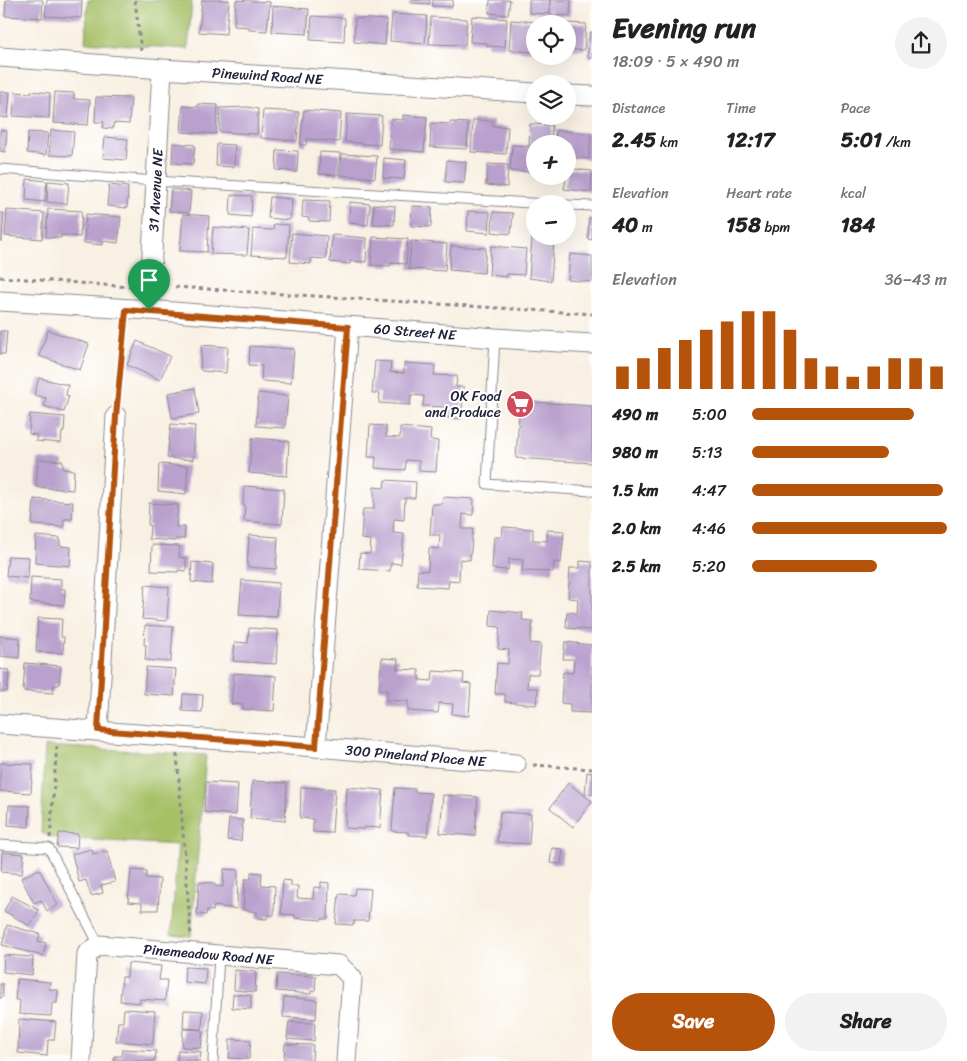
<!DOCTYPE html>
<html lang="en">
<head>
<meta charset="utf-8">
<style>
	:root { --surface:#fff; --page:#f2f2f2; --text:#222; --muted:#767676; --accent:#b45309 }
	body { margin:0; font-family:Sriracha,sans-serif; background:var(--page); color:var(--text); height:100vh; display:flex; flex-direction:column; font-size:19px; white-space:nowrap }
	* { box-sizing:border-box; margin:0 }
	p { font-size:16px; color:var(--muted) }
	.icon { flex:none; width:28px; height:28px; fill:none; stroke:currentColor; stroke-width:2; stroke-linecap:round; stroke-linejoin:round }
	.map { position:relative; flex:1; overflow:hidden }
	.sheet { display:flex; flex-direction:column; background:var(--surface); width:375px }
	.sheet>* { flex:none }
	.buttons { position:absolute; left:526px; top:15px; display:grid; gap:10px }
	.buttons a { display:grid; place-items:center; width:50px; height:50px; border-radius:50%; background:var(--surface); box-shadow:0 5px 20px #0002; font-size:25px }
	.pin { position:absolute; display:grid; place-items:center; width:42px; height:42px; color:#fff; margin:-51px -21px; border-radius:50% 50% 50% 0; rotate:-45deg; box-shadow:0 0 5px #0007 }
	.pin .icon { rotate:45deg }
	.round { display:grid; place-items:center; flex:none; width:52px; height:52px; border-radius:26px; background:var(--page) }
	.summary { display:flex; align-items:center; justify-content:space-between; height:85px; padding:0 20px }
	h1 { font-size:28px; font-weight:700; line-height:38px }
	.metrics { display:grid; grid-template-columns:repeat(3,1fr); gap:8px; height:85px; padding:5px 20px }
	.metrics div { display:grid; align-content:center }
	.metrics b { font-size:21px; font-weight:700 }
	.metrics small { font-size:14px; font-weight:400 }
	.metrics p { font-size:14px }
	.chart { height:140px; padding:10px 20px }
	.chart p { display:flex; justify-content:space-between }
	.chart svg { width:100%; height:90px; margin-top:5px; stroke:var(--accent); stroke-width:6 }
	.cta { display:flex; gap:10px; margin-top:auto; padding:10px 20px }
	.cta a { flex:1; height:58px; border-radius:30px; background:var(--accent); color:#fff; font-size:20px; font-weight:700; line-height:58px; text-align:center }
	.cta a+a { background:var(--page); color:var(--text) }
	ul { padding:0 20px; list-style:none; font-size:16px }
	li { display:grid; grid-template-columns:80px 60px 1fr; align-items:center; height:38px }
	li i { height:12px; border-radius:6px; background:var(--accent) }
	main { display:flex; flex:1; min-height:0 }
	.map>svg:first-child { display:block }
	.green { fill:#a6c066; stroke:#647150 }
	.building { fill:#b9a0cd }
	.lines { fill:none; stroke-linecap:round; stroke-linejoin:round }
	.lane-casing { stroke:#8d898e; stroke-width:11 }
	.street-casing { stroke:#8d898e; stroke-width:21 }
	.path { stroke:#8d898e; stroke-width:3; stroke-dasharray:4 4; stroke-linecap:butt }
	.lane { stroke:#fff; stroke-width:9 }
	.street { stroke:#fff; stroke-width:19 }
	.route-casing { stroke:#fff; stroke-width:10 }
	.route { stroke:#b45309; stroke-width:6 }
	.labels { text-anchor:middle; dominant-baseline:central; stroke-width:4; stroke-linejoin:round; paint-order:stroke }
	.street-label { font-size:14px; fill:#22223b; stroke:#fff }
	.poi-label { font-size:14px; fill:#22223b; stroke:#fff; text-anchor:end }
</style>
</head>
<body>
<main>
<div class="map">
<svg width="592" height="1061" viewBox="0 0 592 1061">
	<rect width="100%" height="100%" fill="#fff"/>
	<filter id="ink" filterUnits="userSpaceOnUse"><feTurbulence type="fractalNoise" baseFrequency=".02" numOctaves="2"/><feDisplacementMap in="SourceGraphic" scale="10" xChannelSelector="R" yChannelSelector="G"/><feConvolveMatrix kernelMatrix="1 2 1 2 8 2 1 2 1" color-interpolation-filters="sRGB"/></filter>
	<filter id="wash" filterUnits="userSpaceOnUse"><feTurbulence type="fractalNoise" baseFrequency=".0096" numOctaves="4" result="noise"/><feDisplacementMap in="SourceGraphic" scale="20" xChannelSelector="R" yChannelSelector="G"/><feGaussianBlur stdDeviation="1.12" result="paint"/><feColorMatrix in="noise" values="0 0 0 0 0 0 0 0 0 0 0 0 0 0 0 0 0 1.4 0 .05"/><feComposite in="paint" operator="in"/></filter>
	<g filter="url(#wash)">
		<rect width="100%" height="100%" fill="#f8f0e2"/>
		<g class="green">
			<polygon points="88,0 192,0 188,49 85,42"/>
			<polygon points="45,746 206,755 191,936 171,934 178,845 56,838 41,833"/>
		</g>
		<g id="blocks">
			<g class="building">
				<polygon points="6,0 43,0 42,18 5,16"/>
				<polygon points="47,0 82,0 81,18 45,16"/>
				<polygon points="202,0 229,0 226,34 199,32"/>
				<polygon points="236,0 270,2 267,31 249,30 249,27 234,26"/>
				<polygon points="410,0 430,0 430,4 410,3"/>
				<polygon points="433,0 453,0 452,7 432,6"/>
				<polygon points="490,0 510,0 508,15 489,13"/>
				<polygon points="529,0 550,0 549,14 529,13"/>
				<polygon points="550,0 571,0 570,16 550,15"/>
				<polygon points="273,6 309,9 307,34 272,32"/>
				<polygon points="392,14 427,16 425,44 390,41"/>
				<polygon points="312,16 345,18 344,42 310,40"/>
				<polygon points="472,16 507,19 505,47 487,46 487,43 470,42"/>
				<polygon points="431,17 467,19 465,45 429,44"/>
				<polygon points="355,18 387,20 385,45 354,42"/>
				<polygon points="511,20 539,22 539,24 535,24 535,46 532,46 532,52 509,50"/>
				<polygon points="568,23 586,24 584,50 568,50"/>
				<polygon points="590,32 592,32 592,58 588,57"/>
				<polygon points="31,91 50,93 49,118 13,116 15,92 31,93"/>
				<polygon points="0,92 10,92 8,118 0,117"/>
				<polygon points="55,92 74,93 74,99 90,100 88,125 53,123"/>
				<polygon points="96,97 131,98 129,124 113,123 113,129 103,128 104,122 95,122"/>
				<polygon points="198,104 218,105 216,134 181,132 183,106 198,107"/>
				<polygon points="248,107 258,109 257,134 219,132 220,108"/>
				<polygon points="263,110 299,112 297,141 261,138"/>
				<polygon points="304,110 341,113 339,142 307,139 306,145 300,145"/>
				<polygon points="347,114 382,116 380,145 345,142"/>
				<polygon points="403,115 427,117 424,152 389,149 391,119 403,120"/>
				<polygon points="473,120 493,121 493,126 508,127 506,154 471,152"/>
				<polygon points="450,122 468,123 467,149 430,147 431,123 450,124"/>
				<polygon points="530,124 552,125 551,144 535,144 535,169 532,169 532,172 510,171 512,145 529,146"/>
				<polygon points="0,130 7,131 5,152 0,151"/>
				<polygon points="51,130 74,132 72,156 49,155"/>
				<polygon points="556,130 591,133 589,159 568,157 568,144 555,144"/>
				<polygon points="28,132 48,133 46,155 27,153"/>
				<polygon points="105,137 128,139 126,160 103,158"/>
				<polygon points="173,143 195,145 193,164 172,163"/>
				<polygon points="217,144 235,145 234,167 216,166"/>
				<polygon points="277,150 298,151 297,172 276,170"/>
				<polygon points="320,152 340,153 338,175 319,174"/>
				<polygon points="342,154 377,156 375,178 340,175"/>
				<polygon points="384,158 406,160 404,179 383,178"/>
				<polygon points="447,160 466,162 464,183 445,182"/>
				<polygon points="488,164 508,165 507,187 486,185"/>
				<polygon points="573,169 592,171 591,192 564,189 568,170"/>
				<polygon points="27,179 47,181 45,202 26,200"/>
				<polygon points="48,181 69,183 67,204 47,202"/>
				<polygon points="109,185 128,187 127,208 107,206"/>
				<polygon points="171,189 191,191 189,213 169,211"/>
				<polygon points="231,195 252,196 251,217 230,215"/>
				<polygon points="270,197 292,199 290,220 268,218"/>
				<polygon points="303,200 330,201 329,222 309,221 309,218 302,217"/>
				<polygon points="350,202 370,204 368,225 349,223"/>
				<polygon points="374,204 395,206 394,225 373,224"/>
				<polygon points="412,206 432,207 431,227 411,226"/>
				<polygon points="48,209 82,211 80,237 61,235 61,238 46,237"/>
				<polygon points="7,210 44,213 42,239 5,236"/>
				<polygon points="468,211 490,212 489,233 467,231"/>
				<polygon points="493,212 513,213 511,234 492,232"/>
				<polygon points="0,213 4,213 2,241 0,241"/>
				<polygon points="86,214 121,217 118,243 103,241 103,245 84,243"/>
				<polygon points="183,214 209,216 207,252 180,251"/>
				<polygon points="568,218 570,218 569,239 563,238 563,236 568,236"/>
				<polygon points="589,218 592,218 592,240 588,239"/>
				<polygon points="274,224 289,225 287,257 251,255 253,229 273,230"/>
				<polygon points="213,227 249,230 247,255 211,254"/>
				<polygon points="292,233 327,236 326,259 311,258 311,264 290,262"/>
				<polygon points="332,235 367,238 366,262 350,261 350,264 330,262"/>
				<polygon points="373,237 408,239 406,264 391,263 390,266 371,265"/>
				<polygon points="532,238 554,240 551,281 529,278"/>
				<polygon points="411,241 447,244 445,271 409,269"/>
				<polygon points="451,246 486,248 484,273 449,270"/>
				<polygon points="491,246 526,249 524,275 507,274 507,277 489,275"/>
				<polygon points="570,254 592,256 592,282 568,280"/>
				<polygon points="48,330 89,344 80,370 39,356"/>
				<polygon points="0,331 7,331 5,354 0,354"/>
				<polygon points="137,341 170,356 160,380 127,365"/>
				<polygon points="202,345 228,347 226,373 202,371 200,369"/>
				<polygon points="250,346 294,349 291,383 261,381 262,366 249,365"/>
				<polygon points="375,361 391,362 390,372 404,373 404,363 435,365 434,375 457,376 456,387 464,387 461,419 445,417 446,407 423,406 424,396 411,395 410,405 379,403 380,393 372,393"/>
				<polygon points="39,378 68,385 66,395 69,396 64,412 44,406 46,398 34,395"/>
				<polygon points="195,388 199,414 172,418 168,393"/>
				<polygon points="258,393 288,396 285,428 256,426"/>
				<polygon points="520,401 592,406 592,463 516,458"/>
				<polygon points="30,414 65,417 64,432 62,432 61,443 36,441 37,435 29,434"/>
				<polygon points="171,424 195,426 193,460 167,458"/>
				<polygon points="370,425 386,426 386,437 400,438 400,427 431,430 430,440 438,441 436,472 419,471 419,461 406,460 405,470 375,468 376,457 368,457"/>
				<polygon points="252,438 289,441 287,476 249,473"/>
				<polygon points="38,459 63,461 63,469 74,470 73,490 36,487"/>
				<polygon points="159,464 188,466 186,494 158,491"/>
				<polygon points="385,480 416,482 415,498 405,498 404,520 394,519 393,533 404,534 401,564 391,563 390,571 359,569 360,553 370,554 371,540 361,539 363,509 374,509 374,487 384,488"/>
				<polygon points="244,486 284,489 282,524 244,521 245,506 243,505"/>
				<polygon points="443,497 474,499 473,515 463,514 462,529 473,529 470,560 460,559 459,581 449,580 448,588 417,586 418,570 428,571 429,548 439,549 440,535 430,535 432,504 442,504"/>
				<polygon points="34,499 73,502 72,519 64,519 64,527 32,525"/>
				<polygon points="149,503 178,505 176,527 185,527 184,539 176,539 175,541 149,539 150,525 148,525"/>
				<polygon points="503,527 533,529 533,540 547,541 547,530 564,531 561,563 554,562 553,572 522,571 523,560 509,559 508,570 492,569 494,537 502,537"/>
				<polygon points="249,535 278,537 276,569 247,567"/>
				<polygon points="36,536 60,538 60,546 71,547 70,566 35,563"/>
				<polygon points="152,545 180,546 179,557 186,558 186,571 178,570 178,572 151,571"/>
				<polygon points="8,556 29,557 28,578 6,576"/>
				<polygon points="580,561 592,562 592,630 566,628 567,612 577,613 578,599 568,598 570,568 580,568"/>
				<polygon points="192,562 213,564 212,584 191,582"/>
				<polygon points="31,577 61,579 61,589 65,589 64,605 30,602"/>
				<polygon points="242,580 279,583 277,617 239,615"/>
				<polygon points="145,585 169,587 167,621 142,619"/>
				<polygon points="491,610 523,613 522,620 533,621 530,643 541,644 538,674 528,674 527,688 538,688 536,705 505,702 505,694 495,694 497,663 508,664 509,650 498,649 500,627 490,626"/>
				<polygon points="38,618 62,619 61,637 64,637 63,653 36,652"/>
				<polygon points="145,625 173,627 171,662 145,660 146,645 144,645"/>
				<polygon points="249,628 278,630 276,664 233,661 235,642 248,643"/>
				<polygon points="0,636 20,638 19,658 0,656"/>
				<polygon points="565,642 592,645 592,713 570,712 570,704 561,703 563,672 573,673 574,659 563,659"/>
				<polygon points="382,658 398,659 397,669 419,670 419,680 432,681 433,671 464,673 463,683 471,684 469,716 452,714 453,704 439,703 438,713 408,711 408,701 386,700 387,690 379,689"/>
				<polygon points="25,663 61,666 59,685 54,685 53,693 23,691"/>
				<polygon points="146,667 176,669 174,696 144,694"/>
				<polygon points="0,669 9,670 7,692 0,692"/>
				<polygon points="234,673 276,676 274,711 243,709 243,705 231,704"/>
				<polygon points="183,694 203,695 202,712 182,711"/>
				<polygon points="0,763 33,764 31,793 0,791"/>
				<polygon points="587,772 592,773 592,795 585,794"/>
				<polygon points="252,781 287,783 285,821 250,818"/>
				<polygon points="206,782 238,784 236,815 204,812"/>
				<polygon points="568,783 592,801 573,827 550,808"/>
				<polygon points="301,787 335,789 332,833 313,832 313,819 300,818"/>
				<polygon points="347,787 383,790 380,828 364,827 364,829 345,828"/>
				<polygon points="395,788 415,789 415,792 431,793 427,836 408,835 408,832 392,831"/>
				<polygon points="443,795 478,797 475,836 440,833"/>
				<polygon points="9,805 30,806 29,827 8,825"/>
				<polygon points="500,812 531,814 529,844 497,842"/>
				<polygon points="229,819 243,820 241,841 227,840"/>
				<polygon points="59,833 78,834 77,848 57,847"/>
				<polygon points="552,848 563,849 561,864 550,863"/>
				<polygon points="92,849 93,854 107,851 115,882 101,885 103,893 91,896 86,880 79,882 72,854"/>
				<polygon points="2,852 24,854 22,874 1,872"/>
				<polygon points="39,869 58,905 47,911 41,900 34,903 21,878"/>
				<polygon points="224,869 238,870 237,909 214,906 213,911 207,910 206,915 197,914 199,882 215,883 215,886 223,887"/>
				<polygon points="131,870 146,871 146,878 160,879 158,910 142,910 142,903 128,902"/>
				<polygon points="251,872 262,873 261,885 275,886 274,915 267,915 267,919 257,918 257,912 243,910 245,879 251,879"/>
				<polygon points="283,880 291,881 291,886 298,886 297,898 313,899 314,887 321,888 321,882 329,883 328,919 322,919 322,920 295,918 295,915 281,914"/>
				<polygon points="355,888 371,889 368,921 354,921 354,925 336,924 339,894 354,895"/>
				<polygon points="12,896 39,910 30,926 4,911"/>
				<polygon points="7,925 40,934 38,941 46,943 43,956 2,945"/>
				<polygon points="4,955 33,957 32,975 3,972"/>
				<polygon points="128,963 161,966 159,980 167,980 165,1001 140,999 140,1003 120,1001 122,977 127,977"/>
				<polygon points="185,967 206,968 205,984 184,982"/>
				<polygon points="235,970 256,972 255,992 234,990"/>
				<polygon points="277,974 316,976 315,991 311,991 311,994 276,991"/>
				<polygon points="17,979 50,982 49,989 58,990 57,1003 52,1003 51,1016 19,1014 20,1000 15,1000"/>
				<polygon points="0,984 3,984 2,998 0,998"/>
				<polygon points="233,994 251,995 251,1009 232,1008"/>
				<polygon points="284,997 317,1000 316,1019 283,1017"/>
				<polygon points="124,1009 155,1011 153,1044 116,1041 118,1022 123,1022"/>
				<polygon points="184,1010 203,1011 202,1029 183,1028"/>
				<polygon points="19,1019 56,1022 54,1040 48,1040 47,1056 18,1053"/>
				<polygon points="289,1022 315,1023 314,1041 287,1039"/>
				<polygon points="183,1029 203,1030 201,1048 182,1047"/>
				<polygon points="230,1039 251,1040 249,1059 229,1058"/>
				<polygon points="285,1044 313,1045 312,1061 284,1059"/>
				<polygon points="123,1049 156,1051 155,1061 114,1061 114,1056 122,1056"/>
				<polygon points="178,1050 201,1052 200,1061 177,1061"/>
			</g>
		</g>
	</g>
	<g filter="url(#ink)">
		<use href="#blocks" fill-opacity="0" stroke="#8d898e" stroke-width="1"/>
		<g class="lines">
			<defs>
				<g id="lane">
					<polyline points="0,169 155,181 547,204"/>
					<polyline points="568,205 592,206"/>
					<polyline points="495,338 487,484 592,491"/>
					<polyline points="0,845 49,848 99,945"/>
					<polyline points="213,1061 219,955"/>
				</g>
				<g id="street">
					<path id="s1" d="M0 57 162 69 535 93"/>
					<polyline points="568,95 592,96"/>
					<path id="s2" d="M0 301 149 310 495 338 592 344"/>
					<path id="s3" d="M149 310 162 69"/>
					<polyline points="0,724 316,747 348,327"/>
					<polyline points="98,730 116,416"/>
					<path id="s4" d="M316 747 516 764"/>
					<path id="s5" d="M81 1061 87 954 99 945 339 965 352 978 346 1061"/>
				</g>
			</defs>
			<use href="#lane" class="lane-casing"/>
			<use href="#street" class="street-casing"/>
			<g class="path">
				<polyline points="135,0 141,51"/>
				<polyline points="0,277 130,287"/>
				<polyline points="175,287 592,314"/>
				<polyline points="117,401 124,325"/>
				<polyline points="177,754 191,937"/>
				<polyline points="533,765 592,769"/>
				<polyline points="50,838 57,744"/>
			</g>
			<use href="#lane" class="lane"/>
			<use href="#street" class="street"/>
		</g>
	</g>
	<g class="lines" filter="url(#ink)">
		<defs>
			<polygon id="route" points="126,310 348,327 316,747 98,730 116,416"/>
		</defs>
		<use href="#route" class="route-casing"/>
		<use href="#route" class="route"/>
	</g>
	<defs>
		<symbol id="supermarket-disc" viewBox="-11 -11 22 22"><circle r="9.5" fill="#d1495b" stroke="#fff"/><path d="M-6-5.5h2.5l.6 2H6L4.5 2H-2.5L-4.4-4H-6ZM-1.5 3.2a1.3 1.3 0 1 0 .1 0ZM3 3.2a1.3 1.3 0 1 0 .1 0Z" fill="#fff"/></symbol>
	</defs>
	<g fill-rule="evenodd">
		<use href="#supermarket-disc" x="504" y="388" width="32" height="32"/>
	</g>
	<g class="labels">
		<g class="street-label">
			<text stroke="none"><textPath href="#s1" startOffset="268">Pinewind Road NE</textPath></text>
			<text stroke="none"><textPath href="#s3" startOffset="120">31 Avenue NE</textPath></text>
			<text stroke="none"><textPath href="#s2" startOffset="416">60 Street NE</textPath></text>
			<text stroke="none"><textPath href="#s4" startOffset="100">300 Pineland Place NE</textPath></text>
			<text stroke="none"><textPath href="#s5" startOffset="232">Pinemeadow Road NE</textPath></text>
		</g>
		<g class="poi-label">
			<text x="501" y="396">OK Food<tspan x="501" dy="16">and Produce</tspan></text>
		</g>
	</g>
</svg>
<div class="buttons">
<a><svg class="icon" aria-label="locate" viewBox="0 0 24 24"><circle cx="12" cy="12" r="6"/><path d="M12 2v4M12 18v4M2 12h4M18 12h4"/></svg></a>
<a><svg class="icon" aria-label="layers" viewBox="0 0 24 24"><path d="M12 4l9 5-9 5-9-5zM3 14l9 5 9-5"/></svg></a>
<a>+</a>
<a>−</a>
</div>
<div class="pin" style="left:149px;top:310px;background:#1e9e55"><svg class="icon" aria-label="arrive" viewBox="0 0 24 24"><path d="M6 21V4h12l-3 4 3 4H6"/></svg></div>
</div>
<section class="sheet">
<div class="summary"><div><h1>Evening run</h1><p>18:09 · 5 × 490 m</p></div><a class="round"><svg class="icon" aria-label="share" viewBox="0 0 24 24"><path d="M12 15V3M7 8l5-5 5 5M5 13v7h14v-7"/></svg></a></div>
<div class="metrics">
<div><p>Distance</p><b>2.45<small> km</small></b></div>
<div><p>Time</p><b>12:17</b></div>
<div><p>Pace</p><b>5:01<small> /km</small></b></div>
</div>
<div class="metrics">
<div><p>Elevation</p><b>40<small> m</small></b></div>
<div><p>Heart rate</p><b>158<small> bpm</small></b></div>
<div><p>kcal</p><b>184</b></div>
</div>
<div class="chart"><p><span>Elevation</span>36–43 m</p>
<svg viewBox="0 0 160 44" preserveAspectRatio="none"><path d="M5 44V33M15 44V29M25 44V24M35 44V20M45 44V15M55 44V11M65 44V6M75 44V6M85 44V15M95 44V29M105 44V33M115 44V38M125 44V33M135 44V29M145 44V29M155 44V33"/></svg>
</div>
<ul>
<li><b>490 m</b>5:00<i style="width:83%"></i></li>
<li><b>980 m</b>5:13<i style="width:70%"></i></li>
<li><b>1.5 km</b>4:47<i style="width:98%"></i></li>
<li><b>2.0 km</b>4:46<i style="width:100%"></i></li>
<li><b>2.5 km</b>5:20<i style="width:64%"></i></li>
</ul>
<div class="cta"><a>Save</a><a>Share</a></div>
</section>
</main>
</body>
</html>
